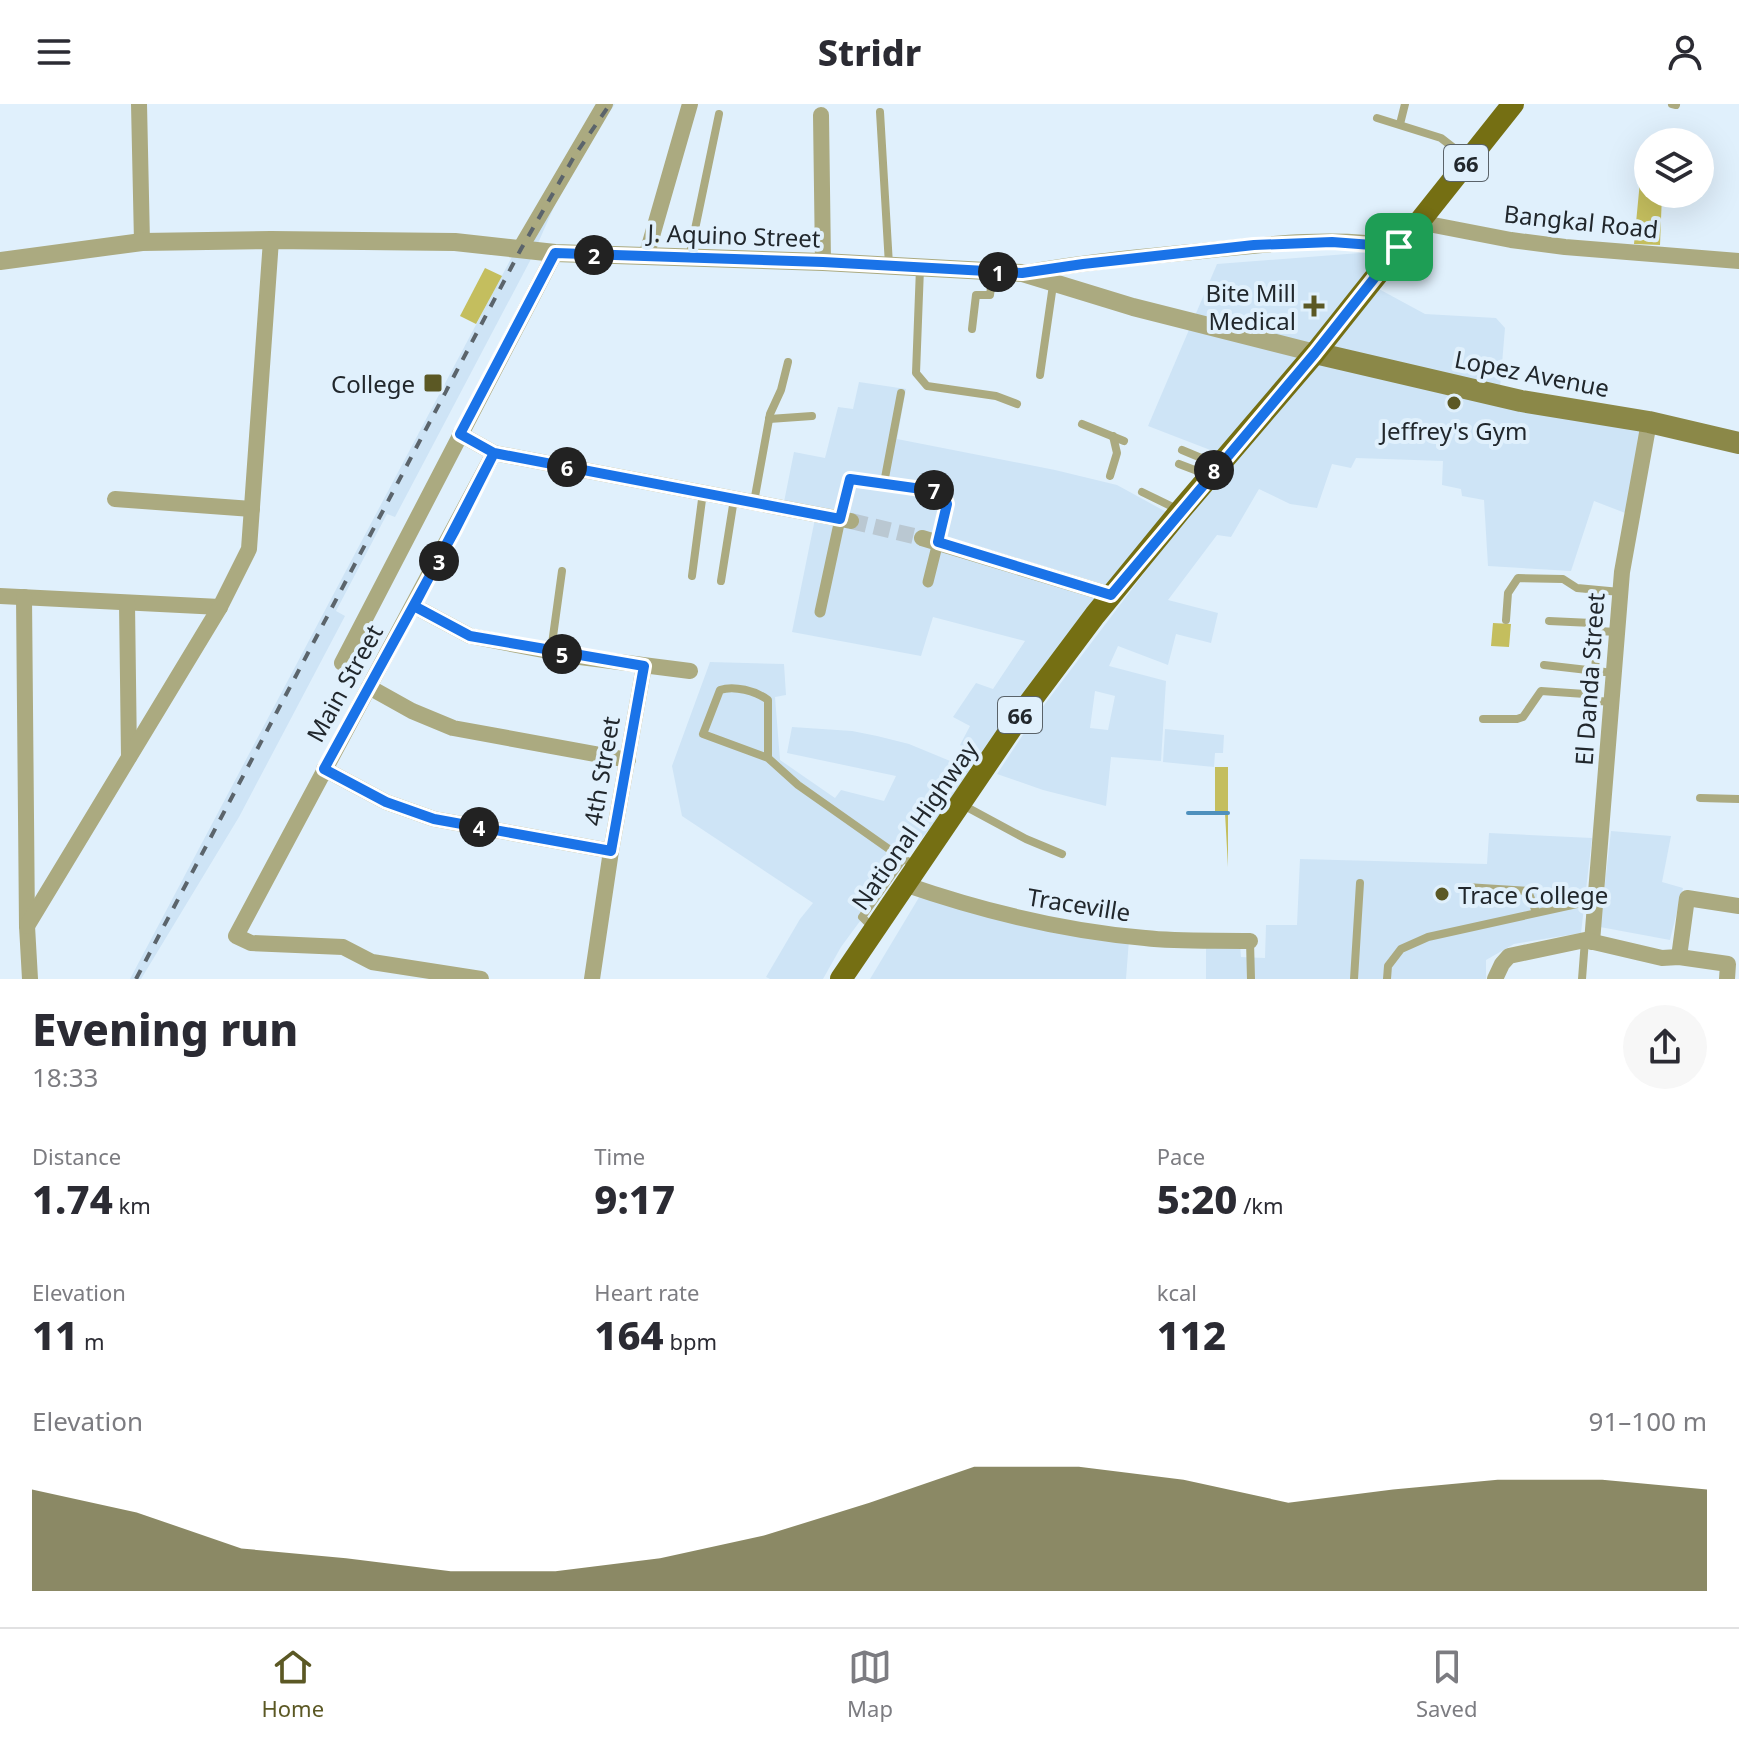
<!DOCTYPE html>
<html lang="en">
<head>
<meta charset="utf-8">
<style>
	:root { --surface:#fff; --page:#f7f7f7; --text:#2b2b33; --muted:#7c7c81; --line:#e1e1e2; --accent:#5b5824 }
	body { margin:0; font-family:"Noto Sans",sans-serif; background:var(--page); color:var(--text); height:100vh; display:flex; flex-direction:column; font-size:30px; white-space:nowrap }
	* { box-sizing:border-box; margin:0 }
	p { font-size:26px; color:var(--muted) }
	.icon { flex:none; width:44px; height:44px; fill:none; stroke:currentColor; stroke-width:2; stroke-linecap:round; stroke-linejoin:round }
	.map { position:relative; height:875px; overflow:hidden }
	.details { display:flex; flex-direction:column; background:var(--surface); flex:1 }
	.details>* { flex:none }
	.fabs { position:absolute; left:1634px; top:24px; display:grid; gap:16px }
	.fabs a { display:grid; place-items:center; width:80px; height:80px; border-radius:50%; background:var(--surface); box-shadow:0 8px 32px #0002; font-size:40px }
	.pin { position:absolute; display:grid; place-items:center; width:68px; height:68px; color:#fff; margin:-34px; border-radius:16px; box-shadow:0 4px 12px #0006 }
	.km { position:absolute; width:40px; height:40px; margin:-20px; border-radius:50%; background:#222; color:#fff; font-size:22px; line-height:40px; text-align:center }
	.round { display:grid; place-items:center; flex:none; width:84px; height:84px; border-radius:42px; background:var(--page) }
	.summary { display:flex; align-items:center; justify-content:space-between; height:136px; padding:0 32px }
	h1 { font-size:44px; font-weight:800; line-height:60px }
	.figures { display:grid; grid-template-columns:repeat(3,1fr); gap:12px; height:136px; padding:8px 32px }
	.figures div { display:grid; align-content:center }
	.figures b { font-size:40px; font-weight:800 }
	.figures small { font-size:22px; font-weight:400 }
	.figures p { font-size:22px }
	.chart { height:224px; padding:16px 32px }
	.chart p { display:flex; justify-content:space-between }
	.chart svg { width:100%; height:144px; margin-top:8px; fill:var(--accent); opacity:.7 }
	header { display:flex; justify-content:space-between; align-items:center; height:104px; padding:0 32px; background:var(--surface); font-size:36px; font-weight:800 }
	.dock { display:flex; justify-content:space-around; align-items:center; height:112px; border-top:2px solid var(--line); background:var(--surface); font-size:22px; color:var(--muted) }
	.dock a { display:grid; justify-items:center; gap:4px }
	.dock .selected { color:var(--accent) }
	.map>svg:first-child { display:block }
	.built { fill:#cee4f6; fill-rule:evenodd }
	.green { fill:#c4be5e }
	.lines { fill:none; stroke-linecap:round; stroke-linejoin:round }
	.stream { stroke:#4e90bd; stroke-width:4 }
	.minor-tunnel { stroke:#bac8d2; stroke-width:16; stroke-dasharray:16 8; stroke-linecap:butt }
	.service { stroke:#abaa80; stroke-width:8 }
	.pedestrian { stroke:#abaa80; stroke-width:11 }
	.minor { stroke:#abaa80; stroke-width:16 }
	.tertiary { stroke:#abaa80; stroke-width:18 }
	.secondary { stroke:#8b8848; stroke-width:22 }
	.primary { stroke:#756f13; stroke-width:22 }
	.rail { stroke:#5b646b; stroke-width:4; stroke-dasharray:10 10; stroke-linecap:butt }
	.route-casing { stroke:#fff; stroke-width:16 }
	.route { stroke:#1a73e8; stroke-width:10 }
	.poi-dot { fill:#5b5824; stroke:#e0f0fc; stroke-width:3 }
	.labels { text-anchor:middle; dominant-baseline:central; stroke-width:8; stroke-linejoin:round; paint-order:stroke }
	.shield { fill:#e0f0fc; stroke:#5a636a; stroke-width:2 }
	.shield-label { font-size:22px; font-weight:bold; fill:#21272c }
	.street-label { font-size:24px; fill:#21272c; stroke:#e0f0fc }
	.poi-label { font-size:24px; fill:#21272c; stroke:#e0f0fc; text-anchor:end }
</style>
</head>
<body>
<header><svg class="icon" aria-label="menu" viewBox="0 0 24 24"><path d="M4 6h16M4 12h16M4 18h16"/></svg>Stridr<svg class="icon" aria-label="person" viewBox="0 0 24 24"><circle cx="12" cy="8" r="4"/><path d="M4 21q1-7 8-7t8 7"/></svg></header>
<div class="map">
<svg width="1739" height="875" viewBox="0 0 1739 875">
	<rect width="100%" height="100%" fill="#e0f0fc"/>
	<g class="built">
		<polygon points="603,0 615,0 579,53 561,87 531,155 395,413 387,410 336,507 345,512 239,713 141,875 130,875 515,147"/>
		<polygon points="1386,147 1218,349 1148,322 1217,160"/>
		<path d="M1377 184 1425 210 1496 214 1505 224 1499 296 1645 321 1633 412 1594 397 1571 467 1488 462 1484 396 1462 392 1461 385 1442 381 1443 357 1356 354 1351 364 1332 360 1317 404 1290 400 1259 385 1231 433 1217 431 1168 496 1218 509 1211 539 1176 530 1168 561 1118 542 1109 562 1166 577 1161 657 1111 653 1106 702 1043 686 997 670 1032 617 1179 423ZM1095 587 1115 592 1108 626 1090 624Z"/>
		<polygon points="859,278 906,285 897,335 1055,366 1117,381 1170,410 977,666 910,749 841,843 823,875 770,875 766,873 800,815 813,799 682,712 672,662 710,558 784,560 786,591 775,593 780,656 835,694 841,686 884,697 896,672 787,649 792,623 852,627 877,632 909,640 955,659 963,643 960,641 970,622 953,613 976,579 993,585 1025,537 933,513 921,552 792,528 817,405 784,398 794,348 825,354 838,303 853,305"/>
		<polygon points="1165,625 1224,631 1223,649 1215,649 1214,663 1163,658"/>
		<polygon points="1611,727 1671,732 1662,778 1683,784 1670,836 1600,823"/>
		<polygon points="1489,729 1592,734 1581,829 1514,840 1486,856 1486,875 1206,875 1206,839 1240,840 1241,853 1265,854 1266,821 1297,821 1300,755 1487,760"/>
		<polygon points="921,790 1129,836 1126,875 870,875"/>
	</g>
	<g class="green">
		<polygon points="1640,77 1648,78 1648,90 1662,90 1660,141 1634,140"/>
		<polygon points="485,164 502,172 476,220 460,212"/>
		<polygon points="1493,519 1511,520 1509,543 1491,542"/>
		<polygon points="1215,663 1228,663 1228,763 1225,709 1215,708"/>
	</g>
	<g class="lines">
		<polyline class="stream" points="1188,709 1228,709"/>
		<polyline class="minor-tunnel" points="851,417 922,434"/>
		<g class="service">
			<polyline points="1672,0 1676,1"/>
			<polyline points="880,8 889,161"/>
			<polyline points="1377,14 1441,34 1468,55"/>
			<polyline points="1400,20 1405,0"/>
			<polyline points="689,154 719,10"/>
			<polyline points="920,164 916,269 927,282 996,292 1017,300"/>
			<polyline points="972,225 976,191 990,191 993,169"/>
			<polyline points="1040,271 1053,181"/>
			<polyline points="769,315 812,312"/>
			<polyline points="1082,320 1124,337"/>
			<polyline points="1182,346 1218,361"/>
			<polyline points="1179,360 1208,371"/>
			<polyline points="1110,372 1117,349 1113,332"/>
			<polyline points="884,379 901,289"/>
			<polyline points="1142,388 1177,405"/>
			<polyline points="754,398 770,310 781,286 788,258"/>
			<polyline points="840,415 850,375 943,388 947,400 938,438"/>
			<polyline points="692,472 703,388"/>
			<polyline points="721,477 734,395"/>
			<polyline points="1506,516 1508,489 1518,474 1563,475 1577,484 1620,488"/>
			<polyline points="1549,517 1592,519 1598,527"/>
			<polyline points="551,547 562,467"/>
			<polyline points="1544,561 1605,568"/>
			<polyline points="1595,566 1598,527 1617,528"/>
			<polyline points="1483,615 1517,615 1523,613 1541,587 1585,590 1599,597 1611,598"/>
			<path d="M768 654V596C756 587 734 581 720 586L703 630 768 654 798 681 903 755 916 761"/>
			<polyline points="1700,694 1739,695"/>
			<polyline points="961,700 1026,735 1062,750"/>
			<polyline points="1466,783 1528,787 1536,808"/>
			<polyline points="873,824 862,813 903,755"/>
			<polyline points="1250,837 1251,875"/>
			<polyline points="1354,875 1360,779"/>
			<polyline points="1387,875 1388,862 1401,845 1428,833 1595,796"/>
			<polyline points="1582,875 1585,836"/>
		</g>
		<g class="pedestrian">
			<polyline points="928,478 938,438"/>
			<polyline points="820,508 840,415"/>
		</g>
		<g class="minor">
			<polyline points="139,0 142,138"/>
			<polyline points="821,11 823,158"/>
			<polyline points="1418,118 1511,136 1565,143 1739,157"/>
			<polyline points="520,145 605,0"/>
			<polyline points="646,153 690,0"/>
			<path d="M1024 169C1083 158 1142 153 1202 147 1267 140 1335 132 1399 143"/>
			<polyline points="460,330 494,349 851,417"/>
			<polyline points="115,395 252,405"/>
			<polyline points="922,434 1111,491"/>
			<polyline points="0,492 220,503"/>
			<polyline points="24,493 27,822 30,875"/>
			<polyline points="127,499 129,653"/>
			<polyline points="414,502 470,532 580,553 690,567"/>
			<polyline points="342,559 555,149"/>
			<polyline points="369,583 412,607 453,624 628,656"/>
			<polyline points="324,665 386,698 434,715 611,747"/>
			<path d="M904 780C982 807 1062 827 1145 834 1180 838 1215 836 1250 837"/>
			<polyline points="27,822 220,503 249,445 271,136"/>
			<polyline points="1592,838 1622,468 1649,318"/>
			<polyline points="1679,853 1687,794 1739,802"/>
			<polyline points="481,875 372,858 343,843 251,839 236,832 494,349"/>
			<polyline points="592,875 611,747 644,562"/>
			<polyline points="1495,875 1502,860 1509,852 1585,836 1662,854 1679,853 1728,860 1727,875"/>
		</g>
		<polyline class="tertiary" points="0,157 142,138 271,136 455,138 555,149 823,158 1022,169 1133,203 1315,249"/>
		<polyline class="secondary" points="1315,249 1521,297 1649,318 1739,339"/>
		<polyline class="primary" points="841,875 1021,610 1095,511 1180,407 1315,249 1513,0"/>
		<polyline class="rail" points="136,875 521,145 575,51 610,0"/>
	</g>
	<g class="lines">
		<defs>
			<polyline id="route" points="1399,143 1332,138 1254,141 1083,160 1022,169 823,158 555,149 460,330 494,349 455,426 324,665 386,698 434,715 611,747 644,562 470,532 414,502 494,349 840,415 850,375 943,388 947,400 938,438 1111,491 1315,249 1399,143"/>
		</defs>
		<use href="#route" class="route-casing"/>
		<use href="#route" class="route"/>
	</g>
	<g class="poi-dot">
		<path d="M1310 190h8v8h8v8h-8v8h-8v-8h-8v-8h8z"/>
		<rect x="423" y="269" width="20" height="20" rx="4"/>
		<circle cx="1454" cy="299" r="8"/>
		<circle cx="1442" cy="790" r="8"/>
	</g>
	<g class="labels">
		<g class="shield">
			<rect x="1444" y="41" width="44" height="36" rx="6"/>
			<rect x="998" y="593" width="44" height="36" rx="6"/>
		</g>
		<g class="shield-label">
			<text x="1466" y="59">66</text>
			<text x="1020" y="611">66</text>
		</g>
		<g class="street-label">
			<text transform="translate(1581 117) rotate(6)">Bangkal Road</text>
			<text transform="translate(734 131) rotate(2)">J. Aquino Street</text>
			<text transform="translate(1532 269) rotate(11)">Lopez Avenue</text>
			<text transform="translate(1589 575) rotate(-86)">El Danda Street</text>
			<text transform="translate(344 579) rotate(-61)">Main Street</text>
			<text transform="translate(601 667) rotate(-80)">4th Street</text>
			<text transform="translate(914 721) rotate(-55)">National Highway</text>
			<text transform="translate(1079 800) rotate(9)">Traceville</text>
		</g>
		<g class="poi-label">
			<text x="1296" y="188">Bite Mill<tspan x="1296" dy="28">Medical</tspan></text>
			<text x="415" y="279">College</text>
			<text x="1454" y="326" text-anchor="middle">Jeffrey's Gym</text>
			<text x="1458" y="790" text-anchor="start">Trace College</text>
		</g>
	</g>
</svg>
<div class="fabs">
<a><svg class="icon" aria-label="layers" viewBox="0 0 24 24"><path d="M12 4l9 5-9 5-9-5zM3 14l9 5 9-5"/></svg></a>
</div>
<div class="pin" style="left:1399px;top:143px;background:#1e9e55"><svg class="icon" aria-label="arrive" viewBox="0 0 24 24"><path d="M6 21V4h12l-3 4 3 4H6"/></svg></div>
<b class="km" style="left:998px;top:168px">1</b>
<b class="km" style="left:594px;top:151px">2</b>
<b class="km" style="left:439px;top:457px">3</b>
<b class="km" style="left:479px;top:723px">4</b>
<b class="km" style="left:562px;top:550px">5</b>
<b class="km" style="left:567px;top:363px">6</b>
<b class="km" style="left:934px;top:386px">7</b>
<b class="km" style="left:1214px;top:366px">8</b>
</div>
<section class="details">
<div class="summary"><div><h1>Evening run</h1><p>18:33</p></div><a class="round"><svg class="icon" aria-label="share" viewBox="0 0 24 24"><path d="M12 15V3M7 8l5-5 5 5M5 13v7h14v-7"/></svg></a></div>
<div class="figures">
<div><p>Distance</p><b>1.74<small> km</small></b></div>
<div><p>Time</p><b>9:17</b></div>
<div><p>Pace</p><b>5:20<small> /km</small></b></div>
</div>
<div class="figures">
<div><p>Elevation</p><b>11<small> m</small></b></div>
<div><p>Heart rate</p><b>164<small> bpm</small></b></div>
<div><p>kcal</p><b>112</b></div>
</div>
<div class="chart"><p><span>Elevation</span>91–100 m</p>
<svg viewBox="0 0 160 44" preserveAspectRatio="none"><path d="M0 44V13L10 20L20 31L30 34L40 38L50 38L60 34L70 27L80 17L90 6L100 6L110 10L120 17L130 13L140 10L150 10L160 13V44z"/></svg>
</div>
</section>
<nav class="dock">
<a class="selected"><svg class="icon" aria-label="home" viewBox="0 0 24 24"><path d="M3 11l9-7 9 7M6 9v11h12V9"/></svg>Home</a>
<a><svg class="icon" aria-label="map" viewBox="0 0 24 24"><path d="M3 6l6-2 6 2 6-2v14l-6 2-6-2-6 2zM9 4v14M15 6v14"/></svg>Map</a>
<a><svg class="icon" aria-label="saved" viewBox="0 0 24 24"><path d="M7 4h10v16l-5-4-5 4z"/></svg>Saved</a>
</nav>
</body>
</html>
